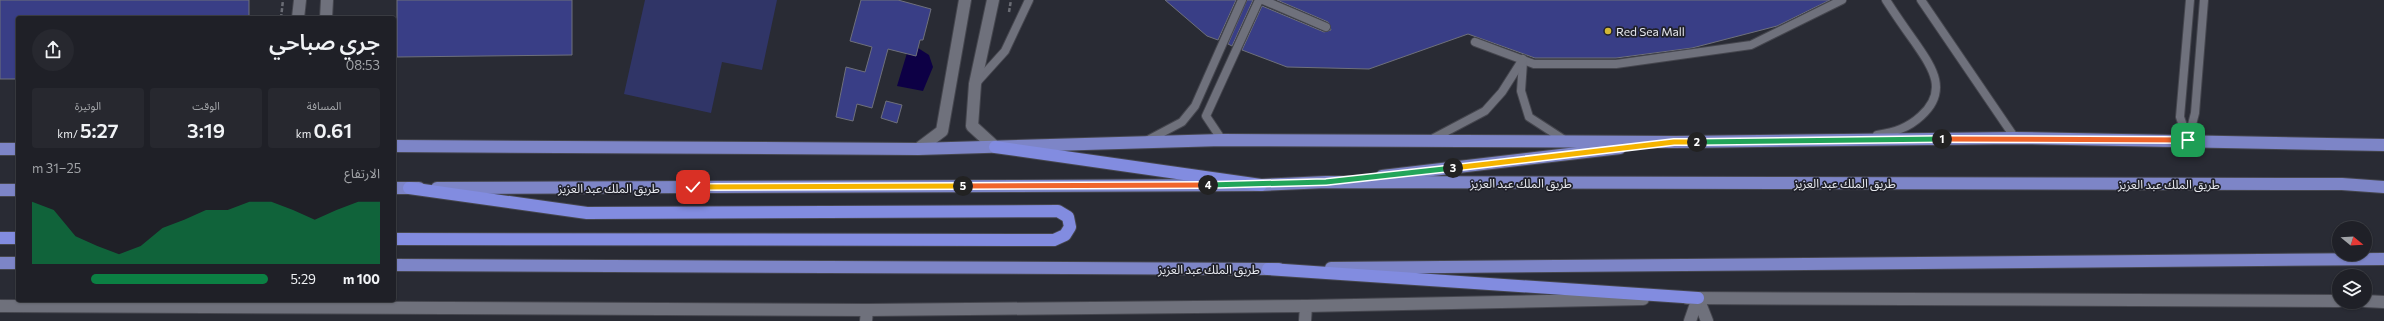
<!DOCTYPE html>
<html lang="ar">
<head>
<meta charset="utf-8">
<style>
	:root { --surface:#1f2027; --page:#27282f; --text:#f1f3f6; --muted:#a1a3a7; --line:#3c3e44; --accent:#0b8043 }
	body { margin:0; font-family:Commissioner,"Noto Sans Arabic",sans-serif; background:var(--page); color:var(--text); direction:rtl; height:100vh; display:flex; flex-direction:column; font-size:15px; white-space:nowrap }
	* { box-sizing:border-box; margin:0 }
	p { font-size:13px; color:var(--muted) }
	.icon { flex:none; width:22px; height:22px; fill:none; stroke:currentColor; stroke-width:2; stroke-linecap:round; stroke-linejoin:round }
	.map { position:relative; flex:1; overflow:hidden; direction:ltr }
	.side { position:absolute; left:16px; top:16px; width:380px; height:286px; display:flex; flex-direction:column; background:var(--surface); border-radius:4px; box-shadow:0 1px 3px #0004,0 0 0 1px var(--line); direction:rtl }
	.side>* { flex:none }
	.needle { width:26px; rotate:108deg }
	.buttons { position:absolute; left:2332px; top:221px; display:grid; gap:8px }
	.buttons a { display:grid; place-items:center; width:40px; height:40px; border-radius:50%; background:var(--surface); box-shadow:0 1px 3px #0004,0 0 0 1px var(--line); font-size:20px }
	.pin { position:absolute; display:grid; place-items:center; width:34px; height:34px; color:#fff; margin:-17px; border-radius:8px; box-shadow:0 2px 6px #0006 }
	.km { position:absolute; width:20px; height:20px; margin:-10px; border-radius:50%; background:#222; color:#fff; font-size:11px; line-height:20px; text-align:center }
	.round { display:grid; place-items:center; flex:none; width:42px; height:42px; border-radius:21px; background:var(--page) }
	.headline { display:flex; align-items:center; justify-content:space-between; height:68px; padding:0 16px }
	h1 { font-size:22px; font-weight:600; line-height:30px }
	.stats { display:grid; grid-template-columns:repeat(3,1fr); gap:6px; height:68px; padding:4px 16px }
	.stats div { display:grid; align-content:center; border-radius:4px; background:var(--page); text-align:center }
	.stats b { font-size:20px; font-weight:600 }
	.stats small { font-size:11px; font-weight:400 }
	.stats p { font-size:11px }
	.chart { height:112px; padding:8px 16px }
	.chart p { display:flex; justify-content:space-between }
	.chart svg { width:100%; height:72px; margin-top:4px; fill:var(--accent); opacity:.7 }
	ul { padding:0 16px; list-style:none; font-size:13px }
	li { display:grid; grid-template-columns:64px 48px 1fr; align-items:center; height:30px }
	li i { height:10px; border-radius:5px; background:var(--accent) }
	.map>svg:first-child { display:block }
	.green { fill:#303567 }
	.water { fill:#0d0045 }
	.building { fill:#393e86; stroke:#6e707b }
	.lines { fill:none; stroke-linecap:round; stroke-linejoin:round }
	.service-casing { stroke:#45464e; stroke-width:10 }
	.minor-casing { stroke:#45464e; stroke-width:14 }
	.tertiary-casing { stroke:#45464e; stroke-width:14 }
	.secondary-casing { stroke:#45464e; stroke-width:14 }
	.primary-casing { stroke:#45464e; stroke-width:14 }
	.trunk-casing { stroke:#45464e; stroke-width:14 }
	.path { stroke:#6b6d75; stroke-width:2.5; stroke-dasharray:4 2; stroke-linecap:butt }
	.service { stroke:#6f717c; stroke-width:8 }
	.minor { stroke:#6f717c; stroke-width:12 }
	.tertiary { stroke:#6f717c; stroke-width:12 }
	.secondary { stroke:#6f717c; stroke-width:12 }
	.primary { stroke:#7d85c7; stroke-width:12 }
	.trunk { stroke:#828ce0; stroke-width:12 }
	.split-1-casing { stroke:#fff; stroke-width:8 }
	.split-2-casing { stroke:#fff; stroke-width:8 }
	.split-3-casing { stroke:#fff; stroke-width:8 }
	.split-4-casing { stroke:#fff; stroke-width:8 }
	.split-5-casing { stroke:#fff; stroke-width:8 }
	.split-6-casing { stroke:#fff; stroke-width:8 }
	.split-1 { stroke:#f0652b; stroke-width:5 }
	.split-2 { stroke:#22a559; stroke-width:5 }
	.split-3 { stroke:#f5b400; stroke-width:5 }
	.split-4 { stroke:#22a559; stroke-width:5 }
	.split-5 { stroke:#f0652b; stroke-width:5 }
	.split-6 { stroke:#f5b400; stroke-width:5 }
	.poi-dot { fill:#d2b735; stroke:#20212a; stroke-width:1.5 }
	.labels { text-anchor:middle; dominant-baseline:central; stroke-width:3.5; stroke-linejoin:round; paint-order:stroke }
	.poi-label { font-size:12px; fill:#e6e8ee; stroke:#20212a; text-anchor:start }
	.street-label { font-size:12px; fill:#e6e8ee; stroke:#20212a }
</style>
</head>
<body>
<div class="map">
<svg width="2384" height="321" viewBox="0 0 2384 321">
	<rect width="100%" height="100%" fill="#292b34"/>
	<polygon class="green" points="645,0 777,0 762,70 722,62 711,113 624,94"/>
	<polygon class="water" points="918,48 929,55 933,67 923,91 897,86 907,53 916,56"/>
	<g class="building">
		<polygon points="0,0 249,0 249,18 18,18 18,79 0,79"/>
		<polygon points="397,0 572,0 572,55 397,57"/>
		<polygon points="861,0 898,0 931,9 923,40 920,40 916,56 888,49 872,108 857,104 853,121 836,117 846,67 865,72 872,47 850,41"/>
		<polygon points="1165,0 1236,0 1218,40 1207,36"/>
		<polygon points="1247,0 1253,0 1232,46 1228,44"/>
		<polygon points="1277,0 1830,0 1777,26 1692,48 1616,58 1535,58 1468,34 1369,69 1287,67 1242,50 1262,6 1324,32 1331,30 1328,22"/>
		<polygon points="886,101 902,105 897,123 881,118"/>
	</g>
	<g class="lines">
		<defs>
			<g id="service">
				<polyline points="1263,0 1326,27"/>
				<polyline points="1921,0 2015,138"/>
				<polyline points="1475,42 1534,64 1616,64 1751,45 1842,0"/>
				<polyline points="1523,62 1521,91 1529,117 1566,141"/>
				<polyline points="977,82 1005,51 1029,0"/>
				<path d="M1877 135C1895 132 1908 128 1921 116 1950 90 1931 66 1914 41 1904 27 1895 14 1886 0"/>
				<polyline points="1432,139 1485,111 1502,92 1523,59"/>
				<polyline points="1148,140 1182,122 1195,106 1242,0"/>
				<polyline points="1222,140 1206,116 1259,0"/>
				<polyline points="2188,140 2180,117 2190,0"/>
				<polyline points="2188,140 2195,113 2204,0"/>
			</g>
			<g id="minor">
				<polyline points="993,0 975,84 972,126 995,147"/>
				<polyline points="298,18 300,0"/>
				<polyline points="326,18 327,0"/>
				<polyline points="918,149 942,131 965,0"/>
				<polyline points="866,321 867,310"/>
				<polyline points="1305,321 1306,306"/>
			</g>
			<g id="tertiary">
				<polyline points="1698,298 1707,321"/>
				<polyline points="1690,321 1698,298"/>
			</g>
			<g id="secondary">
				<polyline points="1687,298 2339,301"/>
				<polyline points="2365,301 2384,302"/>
				<polyline points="0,306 867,310 1306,306 1643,299"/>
			</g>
			<g id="primary">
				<polyline points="394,146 918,149 1222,140 1675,142 2015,138 2384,145"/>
				<polyline points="0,149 18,149"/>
				<polyline points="1382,176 1620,148"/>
				<polyline points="394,188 419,188"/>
				<polyline points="437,188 1261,185 1326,182 2342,184 2384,187"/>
				<polyline points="0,190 18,190"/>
				<polyline points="0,263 18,263"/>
				<polyline points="394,265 1279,269"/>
				<polyline points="1331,268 2384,259"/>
			</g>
			<g id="trunk">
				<polyline points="995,147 1261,185"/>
				<polyline points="0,238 18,238"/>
				<polyline points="394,239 1054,240 1065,235 1070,227 1068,217 1058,211 587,213 409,188"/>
				<polyline points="1268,269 1698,298"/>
			</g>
		</defs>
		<use href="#service" class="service-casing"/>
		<use href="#minor" class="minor-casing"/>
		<use href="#tertiary" class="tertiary-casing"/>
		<use href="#secondary" class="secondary-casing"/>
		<use href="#primary" class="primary-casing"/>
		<use href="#trunk" class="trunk-casing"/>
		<g class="path">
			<polyline points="1009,12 1011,0"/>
			<polyline points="281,18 283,0"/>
		</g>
		<use href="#service" class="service"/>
		<use href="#minor" class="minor"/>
		<use href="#tertiary" class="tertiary"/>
		<use href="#secondary" class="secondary"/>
		<use href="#primary" class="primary"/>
		<use href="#trunk" class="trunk"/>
	</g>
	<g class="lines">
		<defs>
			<polyline id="split-1" points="1942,139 2188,140"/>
			<polyline id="split-2" points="1697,142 1942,139"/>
			<polyline id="split-3" points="1453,168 1674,142 1697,142"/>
			<polyline id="split-4" points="1208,185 1326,182 1453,168"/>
			<polyline id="split-5" points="963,186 1208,185"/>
			<polyline id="split-6" points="693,187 963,186"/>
		</defs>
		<use href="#split-1" class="split-1-casing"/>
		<use href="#split-2" class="split-2-casing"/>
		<use href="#split-3" class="split-3-casing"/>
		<use href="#split-4" class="split-4-casing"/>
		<use href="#split-5" class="split-5-casing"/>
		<use href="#split-6" class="split-6-casing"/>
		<use href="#split-1" class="split-1"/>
		<use href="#split-2" class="split-2"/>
		<use href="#split-3" class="split-3"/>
		<use href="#split-4" class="split-4"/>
		<use href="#split-5" class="split-5"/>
		<use href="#split-6" class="split-6"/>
	</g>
	<circle class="poi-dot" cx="1608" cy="31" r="4"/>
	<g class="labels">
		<g class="poi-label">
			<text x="1616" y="31">Red Sea Mall</text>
		</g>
		<g class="street-label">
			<text x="1521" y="183">طريق الملك عبد العزيز</text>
			<text x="1845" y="183">طريق الملك عبد العزيز</text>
			<text x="2169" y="184">طريق الملك عبد العزيز</text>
			<text x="609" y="188">طريق الملك عبد العزيز</text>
			<text x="1209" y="269">طريق الملك عبد العزيز</text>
		</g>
	</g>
</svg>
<div class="buttons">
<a><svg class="needle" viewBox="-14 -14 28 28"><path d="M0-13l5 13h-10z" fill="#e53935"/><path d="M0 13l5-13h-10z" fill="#a1a3a7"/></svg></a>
<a><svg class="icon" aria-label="layers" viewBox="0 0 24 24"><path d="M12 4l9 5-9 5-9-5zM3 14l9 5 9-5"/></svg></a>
</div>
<div class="pin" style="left:2188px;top:140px;background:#1e9e55"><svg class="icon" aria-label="arrive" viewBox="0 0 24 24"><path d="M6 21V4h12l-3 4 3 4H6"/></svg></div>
<div class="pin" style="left:693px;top:187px;background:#d93025"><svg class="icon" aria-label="check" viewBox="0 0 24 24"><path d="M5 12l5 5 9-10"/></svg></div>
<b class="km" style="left:1942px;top:139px">1</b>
<b class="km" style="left:1697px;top:142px">2</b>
<b class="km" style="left:1453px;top:168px">3</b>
<b class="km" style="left:1208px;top:185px">4</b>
<b class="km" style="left:963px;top:186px">5</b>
<section class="side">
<div class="headline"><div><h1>جري صباحي</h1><p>08:53</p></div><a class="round"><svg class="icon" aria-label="share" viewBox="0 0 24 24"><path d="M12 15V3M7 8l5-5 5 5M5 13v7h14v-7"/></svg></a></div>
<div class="stats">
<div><p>المسافة</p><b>0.61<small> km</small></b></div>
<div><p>الوقت</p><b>3:19</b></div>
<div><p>الوتيرة</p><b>5:27<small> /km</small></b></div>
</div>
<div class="chart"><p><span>الارتفاع</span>25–31 m</p>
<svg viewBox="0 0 160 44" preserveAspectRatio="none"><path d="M0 44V6L10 11L20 27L30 33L40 38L50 33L60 22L70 17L80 11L90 11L100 6L110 6L120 11L130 17L140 11L150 6L160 6V44z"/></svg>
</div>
<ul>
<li><b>100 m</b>5:29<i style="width:75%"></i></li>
</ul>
</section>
</div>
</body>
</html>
